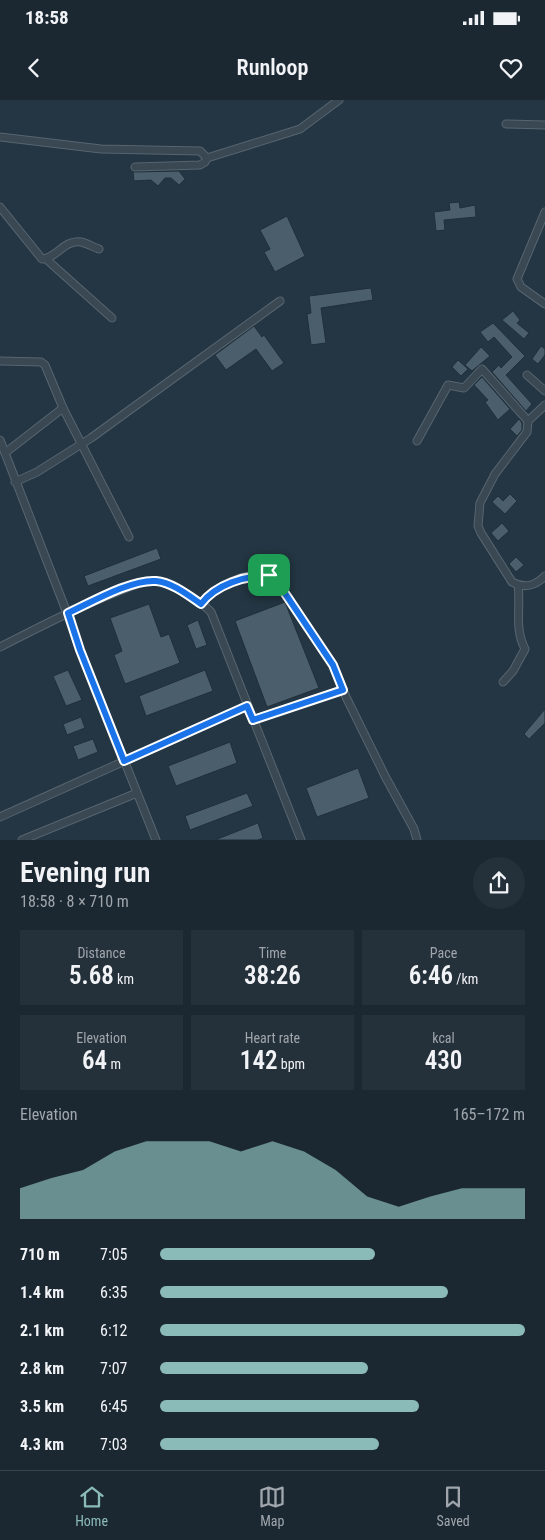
<!DOCTYPE html>
<html lang="en">
<head>
<meta charset="utf-8">
<style>
	:root { --surface:#1b2832; --page:#24303a; --text:#f1f3f6; --muted:#a0a6ac; --line:#39444d; --accent:#8bbbb9 }
	body { margin:0; font-family:"Roboto Condensed",sans-serif; background:var(--page); color:var(--text); height:100vh; display:flex; flex-direction:column; font-size:19px; white-space:nowrap }
	* { box-sizing:border-box; margin:0 }
	p { font-size:16px; color:var(--muted) }
	.icon { flex:none; width:28px; height:28px; fill:none; stroke:currentColor; stroke-width:2; stroke-linecap:round; stroke-linejoin:round }
	.map { position:relative; height:740px; overflow:hidden }
	.drawer { display:flex; flex-direction:column; background:var(--surface); flex:1 }
	.drawer>* { flex:none }
	.pin { position:absolute; display:grid; place-items:center; width:42px; height:42px; color:#fff; margin:-21px; border-radius:10px; box-shadow:0 2px 8px #0006 }
	.round { display:grid; place-items:center; flex:none; width:52px; height:52px; border-radius:26px; background:var(--page) }
	.head { display:flex; align-items:center; justify-content:space-between; height:85px; padding:0 20px }
	h1 { font-size:28px; font-weight:600; line-height:38px }
	.metrics { display:grid; grid-template-columns:repeat(3,1fr); gap:8px; height:85px; padding:5px 20px }
	.metrics div { display:grid; align-content:center; border-radius:0px; background:var(--page); text-align:center }
	.metrics b { font-size:25px; font-weight:600 }
	.metrics small { font-size:14px; font-weight:400 }
	.metrics p { font-size:14px }
	.chart { height:140px; padding:10px 20px }
	.chart p { display:flex; justify-content:space-between }
	.chart svg { width:100%; height:90px; margin-top:5px; fill:var(--accent); opacity:.7 }
	ul { padding:0 20px; list-style:none; font-size:16px }
	li { display:grid; grid-template-columns:80px 60px 1fr; align-items:center; height:38px }
	li i { height:12px; border-radius:6px; background:var(--accent) }
	.status { display:flex; justify-content:space-between; align-items:center; height:35px; padding:0 25px; background:var(--surface); direction:ltr }
	.status svg { height:14px; fill:currentColor }
	header { display:flex; justify-content:space-between; align-items:center; height:65px; padding:0 20px; background:var(--surface); font-size:22px; font-weight:600 }
	.dock { display:flex; justify-content:space-around; align-items:center; height:70px; border-top:1px solid var(--line); background:var(--surface); font-size:14px; color:var(--muted) }
	.dock a { display:grid; justify-items:center; gap:2px }
	.dock .on { color:var(--accent) }
	.map>svg:first-child { display:block }
	.building { fill:#4a5e6c; stroke:#202f3a }
	.lines { fill:none; stroke-linecap:round; stroke-linejoin:round }
	.minor-casing { stroke:#576570; stroke-width:9 }
	.minor { stroke:#394853; stroke-width:7 }
	.route-casing { stroke:#fff; stroke-width:10 }
	.route { stroke:#1a73e8; stroke-width:6 }
</style>
</head>
<body>
<div class="status"><b>18:58</b><svg viewBox="0 0 49 12"><path d="M0 12V9h3v3zM5 12V6h3v6zM10 12V3h3v9zM15 12V0h3v12zM26 1h20v11H26zM47 4h2v5h-2z"/></svg></div>
<header><svg class="icon" aria-label="back" viewBox="0 0 24 24"><path d="M15 5l-7 7 7 7"/></svg>Runloop<svg class="icon" aria-label="heart" viewBox="0 0 24 24"><path d="M12 20l-8-8c-3-5 5-10 8-4 3-6 11-1 8 4z"/></svg></header>
<div class="map">
<svg width="545" height="740" viewBox="0 0 545 740">
	<rect width="100%" height="100%" fill="#243643"/>
	<g class="building">
		<polygon points="179,71 185,79 179,85 171,78 165,78 158,86 151,80 134,81 133,72"/>
		<polygon points="459,102 460,108 475,105 476,117 444,120 445,130 436,131 434,112 450,110 449,103"/>
		<polygon points="287,116 305,156 275,172 264,152 270,149 260,130"/>
		<polygon points="371,188 373,200 321,208 326,243 311,245 307,214 311,213 309,196"/>
		<polygon points="513,211 520,220 517,223 529,233 524,239 502,220"/>
		<polygon points="493,223 525,256 506,275 532,304 526,311 492,272 499,265 501,268 512,257 494,237 488,242 480,232"/>
		<polygon points="254,226 262,237 264,235 284,263 272,271 256,249 226,270 215,255"/>
		<polygon points="541,246 545,249 545,255 538,264 532,259"/>
		<polygon points="481,247 490,256 472,271 465,265"/>
		<polygon points="458,260 468,269 461,276 452,267"/>
		<polygon points="482,277 510,309 498,320 485,302 488,300 474,285"/>
		<polygon points="519,319 522,323 522,330 517,336 510,329"/>
		<polygon points="510,394 517,401 505,414 492,402 498,396 503,401"/>
		<polygon points="502,423 509,431 498,441 491,433"/>
		<polygon points="157,448 161,459 88,486 84,476"/>
		<polygon points="516,457 524,465 516,472 509,464"/>
		<polygon points="285,502 319,588 267,607 235,521"/>
		<polygon points="149,504 161,537 169,534 180,563 125,584 114,555 122,551 110,518"/>
		<polygon points="198,520 207,545 196,549 187,525"/>
		<polygon points="68,570 82,600 66,606 53,576"/>
		<polygon points="205,570 213,591 146,616 139,596"/>
		<polygon points="545,609 545,623 529,639 524,634"/>
		<polygon points="81,617 85,628 67,635 63,624"/>
		<polygon points="93,639 98,652 78,660 73,646"/>
		<polygon points="230,642 237,663 176,686 168,666"/>
		<polygon points="358,668 369,698 317,717 306,688"/>
		<polygon points="247,693 253,706 190,730 185,716"/>
		<polygon points="258,723 263,738 258,740 215,740"/>
	</g>
	<g class="lines">
		<defs>
			<g id="minor">
				<polyline points="506,24 545,25"/>
				<polyline points="0,37 101,49 200,51 207,58 205,62 200,65 135,67"/>
				<polyline points="207,58 300,29 339,0"/>
				<path d="M0 107 42 159C56 159 64 139 81 142 87 143 93 147 99 149"/>
				<polyline points="545,112 517,179 521,187 545,204"/>
				<polyline points="46,159 112,218"/>
				<polyline points="0,261 41,262 45,265 63,308"/>
				<polyline points="527,275 545,291"/>
				<path d="M528 321 527 332 495 374 480 403 478 426 481 433 512 482C525 489 535 486 545 476"/>
				<polyline points="0,340 67,513 80,550 156,740"/>
				<polyline points="417,341 448,285 464,288 482,269 528,321 545,305"/>
				<polyline points="5,353 63,308 129,437"/>
				<polyline points="15,382 37,372 91,338 280,201"/>
				<path d="M201 504C215 485 254 467 276 479L333 565 346 597 386 678 414 729 417 740"/>
				<path d="M0 547C38 528 75 508 114 493 127 488 140 481 154 481 170 481 200 501 211 512L301 740"/>
				<path d="M503 582 513 571 525 549C514 528 521 508 518 485"/>
				<polyline points="253,620 343,590"/>
				<polyline points="0,717 247,606"/>
				<polyline points="22,740 137,693"/>
			</g>
		</defs>
		<use href="#minor" class="minor-casing"/>
		<use href="#minor" class="minor"/>
	</g>
	<g class="lines">
		<defs>
			<path id="route" d="M269 475 276 480 333 565 343 590 253 620 247 606 124 661 80 550 68 513C90 503 131 479 156 481 171 482 188 495 201 504 216 484 245 476 269 475Z"/>
		</defs>
		<use href="#route" class="route-casing"/>
		<use href="#route" class="route"/>
	</g>
</svg>
<div class="pin" style="left:269px;top:475px;background:#1e9e55"><svg class="icon" aria-label="arrive" viewBox="0 0 24 24"><path d="M6 21V4h12l-3 4 3 4H6"/></svg></div>
</div>
<section class="drawer">
<div class="head"><div><h1>Evening run</h1><p>18:58 · 8 × 710 m</p></div><a class="round"><svg class="icon" aria-label="share" viewBox="0 0 24 24"><path d="M12 15V3M7 8l5-5 5 5M5 13v7h14v-7"/></svg></a></div>
<div class="metrics">
<div><p>Distance</p><b>5.68<small> km</small></b></div>
<div><p>Time</p><b>38:26</b></div>
<div><p>Pace</p><b>6:46<small> /km</small></b></div>
</div>
<div class="metrics">
<div><p>Elevation</p><b>64<small> m</small></b></div>
<div><p>Heart rate</p><b>142<small> bpm</small></b></div>
<div><p>kcal</p><b>430</b></div>
</div>
<div class="chart"><p><span>Elevation</span>165–172 m</p>
<svg viewBox="0 0 160 44" preserveAspectRatio="none"><path d="M0 44V29L10 24L20 20L30 11L40 6L50 6L60 6L70 11L80 6L90 11L100 20L110 33L120 38L130 33L140 29L150 29L160 29V44z"/></svg>
</div>
<ul>
<li><b>710 m</b>7:05<i style="width:59%"></i></li>
<li><b>1.4 km</b>6:35<i style="width:79%"></i></li>
<li><b>2.1 km</b>6:12<i style="width:100%"></i></li>
<li><b>2.8 km</b>7:07<i style="width:57%"></i></li>
<li><b>3.5 km</b>6:45<i style="width:71%"></i></li>
<li><b>4.3 km</b>7:03<i style="width:60%"></i></li>
</ul>
</section>
<nav class="dock">
<a class="on"><svg class="icon" aria-label="home" viewBox="0 0 24 24"><path d="M3 11l9-7 9 7M6 9v11h12V9"/></svg>Home</a>
<a><svg class="icon" aria-label="map" viewBox="0 0 24 24"><path d="M3 6l6-2 6 2 6-2v14l-6 2-6-2-6 2zM9 4v14M15 6v14"/></svg>Map</a>
<a><svg class="icon" aria-label="saved" viewBox="0 0 24 24"><path d="M7 4h10v16l-5-4-5 4z"/></svg>Saved</a>
</nav>
</body>
</html>
